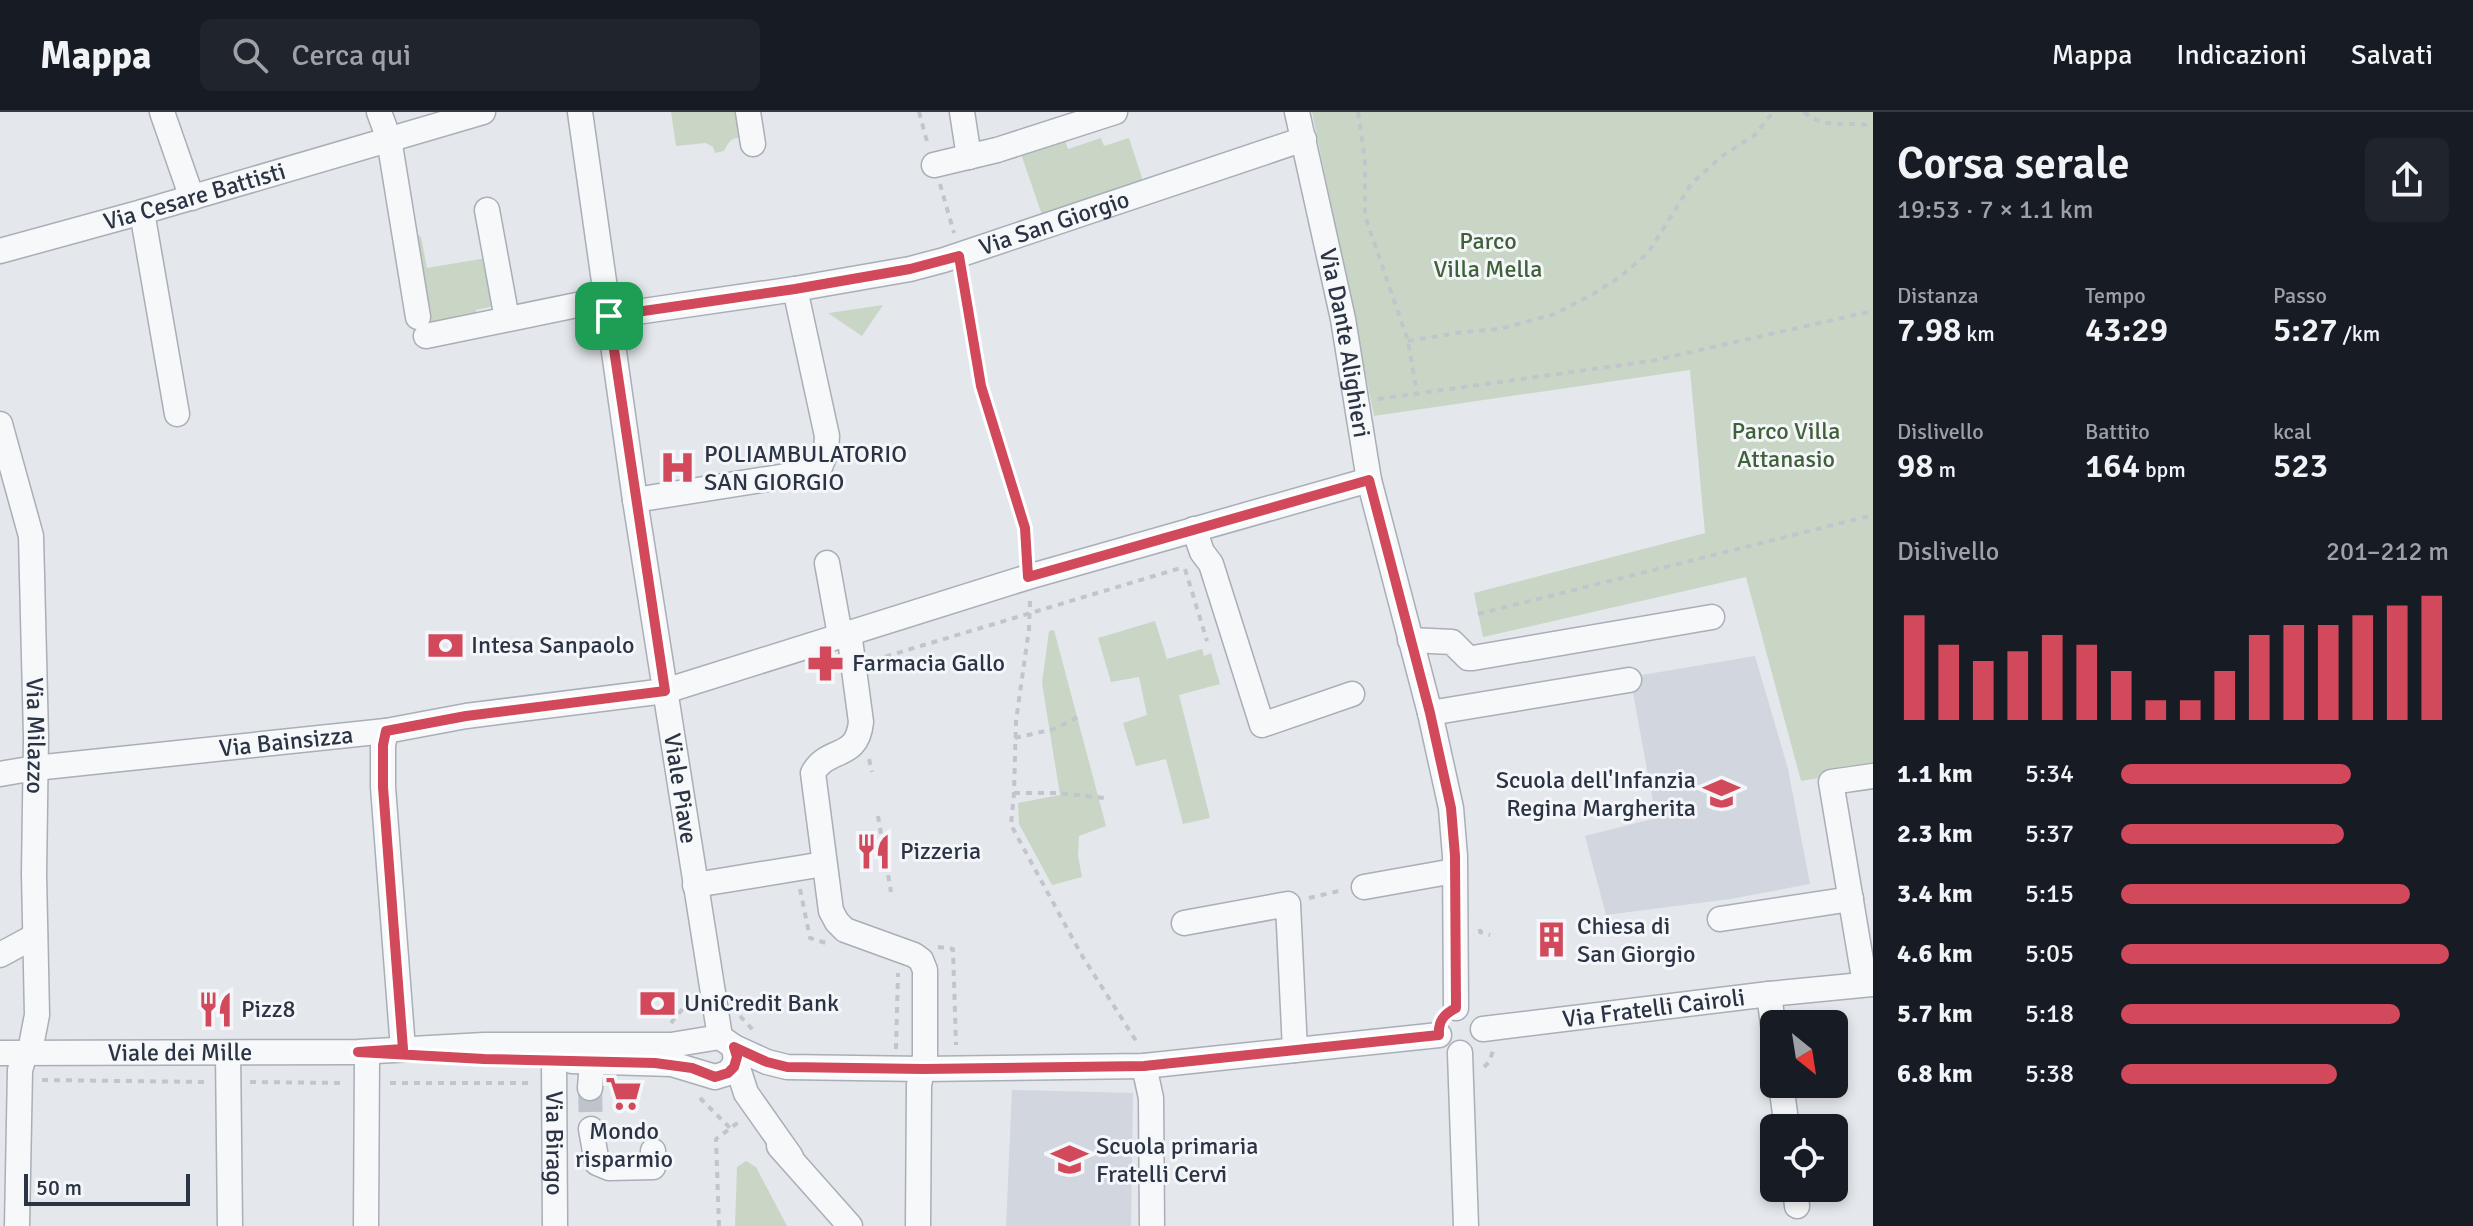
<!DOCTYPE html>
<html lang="it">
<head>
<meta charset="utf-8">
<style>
	:root { --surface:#171b24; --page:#20242c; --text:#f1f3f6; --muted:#9ea1a6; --line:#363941; --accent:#d1495b }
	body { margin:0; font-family:Signika,sans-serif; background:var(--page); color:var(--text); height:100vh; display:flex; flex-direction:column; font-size:30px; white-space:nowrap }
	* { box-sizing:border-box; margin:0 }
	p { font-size:26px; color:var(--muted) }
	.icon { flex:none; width:44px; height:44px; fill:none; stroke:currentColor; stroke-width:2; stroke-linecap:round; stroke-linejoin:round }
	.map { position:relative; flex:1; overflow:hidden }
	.details { display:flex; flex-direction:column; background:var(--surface); width:600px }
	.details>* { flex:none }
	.needle { width:52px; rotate:150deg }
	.fabs { position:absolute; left:1760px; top:898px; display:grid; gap:16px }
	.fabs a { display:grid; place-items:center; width:88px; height:88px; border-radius:12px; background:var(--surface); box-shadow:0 4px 12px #0003; font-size:40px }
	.scale { position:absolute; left:24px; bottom:20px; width:166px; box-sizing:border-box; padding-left:8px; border:4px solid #2b3445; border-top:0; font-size:22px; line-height:28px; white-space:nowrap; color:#2b3445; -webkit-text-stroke:6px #f4f6f9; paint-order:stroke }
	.pin { position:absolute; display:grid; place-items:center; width:68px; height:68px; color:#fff; margin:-34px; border-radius:16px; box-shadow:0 4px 12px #0006 }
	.round { display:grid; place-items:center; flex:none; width:84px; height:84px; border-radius:12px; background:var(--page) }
	.headline { display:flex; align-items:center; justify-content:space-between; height:136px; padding:0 24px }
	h1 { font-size:44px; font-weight:600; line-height:60px }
	.metrics { display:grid; grid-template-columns:repeat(3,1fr); gap:12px; height:136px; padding:8px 24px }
	.metrics div { display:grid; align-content:center }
	.metrics b { font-size:34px; font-weight:600 }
	.metrics small { font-size:22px; font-weight:400 }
	.metrics p { font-size:22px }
	.chart { height:224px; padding:16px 24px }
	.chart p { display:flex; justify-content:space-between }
	.chart svg { width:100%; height:144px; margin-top:8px; stroke:var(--accent); stroke-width:6 }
	ul { padding:0 24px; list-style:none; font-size:26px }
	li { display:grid; grid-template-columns:128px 96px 1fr; align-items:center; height:60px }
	li i { height:20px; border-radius:10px; background:var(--accent) }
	header { display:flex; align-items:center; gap:48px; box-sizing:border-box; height:112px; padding:0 40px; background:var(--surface); border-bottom:2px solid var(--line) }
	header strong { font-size:38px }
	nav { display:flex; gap:44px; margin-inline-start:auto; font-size:28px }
	.search { width:560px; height:72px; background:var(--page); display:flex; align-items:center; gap:20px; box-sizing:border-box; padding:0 28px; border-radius:12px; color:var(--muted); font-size:30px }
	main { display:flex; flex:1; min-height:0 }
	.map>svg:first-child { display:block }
	.built { fill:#d2d6de }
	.green { fill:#c9d6c5 }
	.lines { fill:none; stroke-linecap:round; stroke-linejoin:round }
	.minor-tunnel { stroke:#bfc3cb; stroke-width:24; stroke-dasharray:24 12; stroke-linecap:butt }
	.minor-casing { stroke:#a9aeb7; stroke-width:27 }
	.path { stroke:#c2c5cb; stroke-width:4; stroke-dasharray:6 6; stroke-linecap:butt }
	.minor { stroke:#f7f8fa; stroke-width:24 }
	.route-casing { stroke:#fff; stroke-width:16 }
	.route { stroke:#d1495b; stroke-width:10 }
	.labels { text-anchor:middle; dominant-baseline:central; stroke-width:6; stroke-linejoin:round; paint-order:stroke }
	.street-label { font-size:24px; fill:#2b3445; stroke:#f4f6f9 }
	.park-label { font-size:24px; fill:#3f6138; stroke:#f4f6f9 }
	.poi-label { font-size:24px; fill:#2b3445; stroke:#f4f6f9; text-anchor:start }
</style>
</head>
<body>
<header>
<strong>Mappa</strong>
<div class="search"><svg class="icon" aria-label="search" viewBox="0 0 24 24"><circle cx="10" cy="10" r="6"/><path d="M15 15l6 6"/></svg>Cerca qui</div>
<nav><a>Mappa</a><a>Indicazioni</a><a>Salvati</a></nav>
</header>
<main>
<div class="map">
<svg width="1873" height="1114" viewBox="0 0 1873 1114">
	<rect width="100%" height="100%" fill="#e4e7ec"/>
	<g class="built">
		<polygon points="1755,544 1788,657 1810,772 1730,787 1606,803 1585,724 1656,706 1630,565"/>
		<polygon points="1012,978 1133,981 1131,1114 1006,1114"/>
	</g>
	<g class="green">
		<path d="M671 0H745L742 26C731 25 729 30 724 39L715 41 713 35 706 31 676 34Z"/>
		<polygon points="1312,0 1873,0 1873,657 1801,669 1746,465 1483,525 1474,481 1705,421 1690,258 1374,304"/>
		<polygon points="1063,22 1068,37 1101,26 1104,34 1129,26 1144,72 1043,106 1019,36"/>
		<polygon points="414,120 421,125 427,156 492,145 500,193 476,198 476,207 426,217"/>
		<polygon points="883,193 862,224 828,201 829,201"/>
		<polygon points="1155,509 1167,547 1202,537 1204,544 1211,541 1220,572 1179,583 1210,706 1183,712 1166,647 1136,654 1123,611 1147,603 1139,565 1111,570 1098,526"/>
		<polygon points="1054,518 1106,714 1079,724 1078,744 1082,765 1052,773 1019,712 1018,691 1060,683 1042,571 1049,519"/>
		<polygon points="746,1049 756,1055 787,1114 735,1114 737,1055"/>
	</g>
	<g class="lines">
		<polyline class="minor-tunnel" points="590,976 591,1017"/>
		<defs>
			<g id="minor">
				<polyline points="162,0 192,86"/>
				<polyline points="379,0 389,27 418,205"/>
				<path id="s1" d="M580 0 635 388 720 925"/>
				<polyline points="748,0 753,32"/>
				<polyline points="962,0 969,45"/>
				<path id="s2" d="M1297 0 1343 207 1369 368 1430 601 1451 696 1455 744 1456 896"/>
				<polyline points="934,53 997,38 1115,0"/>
				<polyline points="487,98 507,207"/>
				<polyline points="142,100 177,302"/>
				<path id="s3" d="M0 139 142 100 483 0"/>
				<path id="s4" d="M609 204 795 177 910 157 944 148 1304 27"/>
				<polyline points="426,224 606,187"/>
				<path id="s5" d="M0 312 31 424 36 625 34 762 37 903 30 939 24 945 20 958 17 1114"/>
				<polyline points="635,388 805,361 820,355 826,340 827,324 795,177"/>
				<polyline points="1194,417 1202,440 1211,452 1262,613 1352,582"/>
				<polyline points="827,451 840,523"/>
				<path d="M849 520 861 610C857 649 828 634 813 661L831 799 837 810 845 818 914 843 921 848 925 858V944L919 973 918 1114"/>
				<polyline points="1410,528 1452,530 1468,546 1473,546 1712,505"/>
				<polyline points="1430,601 1629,568"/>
				<polyline points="386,619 383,633 383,675 403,937"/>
				<path id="s6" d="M0 662 35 656 386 619 466 604 665 579 1028 465 1369 368"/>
				<polyline points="695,773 824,752"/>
				<polyline points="1364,775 1454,759"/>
				<polyline points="1720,807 1851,787"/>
				<polyline points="1184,811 1288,792 1295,938"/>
				<polyline points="0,843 35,824"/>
				<polyline points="1865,872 1831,670 1873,664"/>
				<polyline points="1769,882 1774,920"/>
				<path id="s7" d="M1483 917 1769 882 1873 872"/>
				<polyline points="734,935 767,950 787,955 923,957 1144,954 1439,923"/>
				<path id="s8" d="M0 941 358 940 484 933H671L720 925 734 935 736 950 746 981 791 1045"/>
				<polyline points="228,941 230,1114"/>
				<polyline points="1460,941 1466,1114"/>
				<path id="s9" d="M554 949 555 1114"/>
				<polyline points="572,949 672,952 715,965 728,961 736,950"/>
				<polyline points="1144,954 1151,986 1152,1114"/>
				<polyline points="1781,972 1787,1016"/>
				<polyline points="590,976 592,949"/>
				<polyline points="591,1017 597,1051 609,1056 653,1055 653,1039"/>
				<polyline points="779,1034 850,1114"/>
				<polyline points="1795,1076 1797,1094"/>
				<polyline points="366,1114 367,942"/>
			</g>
		</defs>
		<use href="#minor" class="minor-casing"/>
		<g class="path">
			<polyline points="919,0 928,33"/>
			<polyline points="1358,0 1365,48 1365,104 1408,229 1417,282"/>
			<path d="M1804 0C1826 19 1847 8 1873 14"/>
			<polyline points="940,72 954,121"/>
			<polyline points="962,165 981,274 1025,416 1026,444"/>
			<polyline points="1408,229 1463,220 1500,217 1555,202 1593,182 1621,164 1648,141 1692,71 1722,44 1755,23 1773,0"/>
			<polyline points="1378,287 1651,249 1873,199"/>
			<polyline points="1185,457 1207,529"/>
			<polyline points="1030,489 1029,517 1016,609 1014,681 1011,713 1081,842 1138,932"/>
			<polyline points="1478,502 1873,403"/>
			<polyline points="874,548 1184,455"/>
			<polyline points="1015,626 1054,617 1082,603"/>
			<polyline points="869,647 872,660"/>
			<polyline points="1014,681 1060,681 1104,686"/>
			<polyline points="878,704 891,780"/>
			<polyline points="800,777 810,826 826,831"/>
			<polyline points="1309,786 1343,778"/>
			<polyline points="1480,817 1480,820 1490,823"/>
			<polyline points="938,835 953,837 956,933"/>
			<polyline points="740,904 753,918"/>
			<polyline points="671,911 691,886"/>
			<polyline points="896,937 898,861"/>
			<polyline points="1484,955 1489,950 1493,939"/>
			<polyline points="42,968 206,970"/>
			<polyline points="250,970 346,971"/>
			<polyline points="390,971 534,971"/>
			<polyline points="700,986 730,1016"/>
			<polyline points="719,1114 716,1027 740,1009"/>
		</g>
		<use href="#minor" class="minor"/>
	</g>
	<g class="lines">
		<defs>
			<path id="route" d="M959 144 981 274 1025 416 1028 465 1369 368 1430 601 1451 696 1455 744 1456 896C1444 902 1438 909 1439 923L1144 954 923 957 787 955 767 950 734 935 737 945 734 955 728 961 715 965 692 956 655 951 484 947 358 940 403 937 383 675V633L386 619 466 604 665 579 609 204 795 177 910 157Z"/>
		</defs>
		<use href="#route" class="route-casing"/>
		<use href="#route" class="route"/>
	</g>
	<defs>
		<symbol id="hospital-bare" viewBox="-9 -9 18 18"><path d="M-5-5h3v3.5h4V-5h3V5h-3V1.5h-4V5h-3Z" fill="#d1495b" stroke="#f4f6f9" stroke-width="2.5" paint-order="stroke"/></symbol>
		<symbol id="bank-bare" viewBox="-9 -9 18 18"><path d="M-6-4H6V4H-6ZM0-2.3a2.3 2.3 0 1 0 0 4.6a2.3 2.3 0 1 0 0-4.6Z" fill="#d1495b" stroke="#f4f6f9" stroke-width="2.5" paint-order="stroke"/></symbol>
		<symbol id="pharmacy-bare" viewBox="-9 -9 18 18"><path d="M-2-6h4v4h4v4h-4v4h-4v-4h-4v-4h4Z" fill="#d1495b" stroke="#f4f6f9" stroke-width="2.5" paint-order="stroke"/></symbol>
		<symbol id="school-bare" viewBox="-9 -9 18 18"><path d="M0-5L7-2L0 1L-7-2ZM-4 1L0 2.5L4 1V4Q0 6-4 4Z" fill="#d1495b" stroke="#f4f6f9" stroke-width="2.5" paint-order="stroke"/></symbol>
		<symbol id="restaurant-bare" viewBox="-9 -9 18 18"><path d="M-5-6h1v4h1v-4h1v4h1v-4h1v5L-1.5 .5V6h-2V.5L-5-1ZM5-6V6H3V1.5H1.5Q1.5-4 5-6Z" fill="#d1495b" stroke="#f4f6f9" stroke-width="2.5" paint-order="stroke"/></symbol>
		<symbol id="building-bare" viewBox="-9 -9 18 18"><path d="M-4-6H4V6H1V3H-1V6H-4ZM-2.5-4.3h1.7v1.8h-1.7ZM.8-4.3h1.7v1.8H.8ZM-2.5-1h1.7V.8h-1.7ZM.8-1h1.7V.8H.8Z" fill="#d1495b" stroke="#f4f6f9" stroke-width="2.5" paint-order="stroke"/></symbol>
		<symbol id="supermarket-bare" viewBox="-9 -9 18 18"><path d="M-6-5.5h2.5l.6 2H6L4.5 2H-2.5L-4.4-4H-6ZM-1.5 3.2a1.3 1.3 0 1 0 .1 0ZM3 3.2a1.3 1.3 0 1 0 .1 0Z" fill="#d1495b" stroke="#f4f6f9" stroke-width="2.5" paint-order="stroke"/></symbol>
	</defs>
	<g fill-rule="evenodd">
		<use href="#hospital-bare" x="652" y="330" width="51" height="51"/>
		<use href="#bank-bare" x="420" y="508" width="51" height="51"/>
		<use href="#pharmacy-bare" x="800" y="526" width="51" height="51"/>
		<use href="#school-bare" x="1696" y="656" width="51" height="51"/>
		<use href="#restaurant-bare" x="848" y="714" width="51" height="51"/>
		<use href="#building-bare" x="1526" y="802" width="51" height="51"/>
		<use href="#bank-bare" x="632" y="866" width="51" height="51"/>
		<use href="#restaurant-bare" x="190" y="872" width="51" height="51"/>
		<use href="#supermarket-bare" x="598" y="956" width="51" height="51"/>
		<use href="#school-bare" x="1044" y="1022" width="51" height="51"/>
	</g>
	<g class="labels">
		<g class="street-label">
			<text stroke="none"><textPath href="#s3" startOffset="202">Via Cesare Battisti</textPath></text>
			<text stroke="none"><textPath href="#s4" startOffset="456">Via San Giorgio</textPath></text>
			<text stroke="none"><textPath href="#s2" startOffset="236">Via Dante Alighieri</textPath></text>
			<text stroke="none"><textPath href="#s5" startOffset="316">Via Milazzo</textPath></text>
			<text stroke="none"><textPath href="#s6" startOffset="288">Via Bainsizza</textPath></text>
			<text stroke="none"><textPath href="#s1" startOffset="684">Viale Piave</textPath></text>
			<text stroke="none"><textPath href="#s7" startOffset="172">Via Fratelli Cairoli</textPath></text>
			<text stroke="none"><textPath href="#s8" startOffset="180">Viale dei Mille</textPath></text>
			<text stroke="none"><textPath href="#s9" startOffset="82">Via Birago</textPath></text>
		</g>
		<g class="park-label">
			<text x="1488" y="129">Parco<tspan x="1488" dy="28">Villa Mella</tspan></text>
			<text x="1786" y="319">Parco Villa<tspan x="1786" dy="28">Attanasio</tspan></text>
		</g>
		<g class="poi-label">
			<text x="704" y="342">POLIAMBULATORIO<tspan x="704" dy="28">SAN GIORGIO</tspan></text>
			<text x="471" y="533">Intesa Sanpaolo</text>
			<text x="852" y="551">Farmacia Gallo</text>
			<text x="1696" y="668" text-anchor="end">Scuola dell'Infanzia<tspan x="1696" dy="28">Regina Margherita</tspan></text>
			<text x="900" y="739">Pizzeria</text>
			<text x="1577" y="814">Chiesa di<tspan x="1577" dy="28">San Giorgio</tspan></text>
			<text x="684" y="891">UniCredit Bank</text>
			<text x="241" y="897">Pizz8</text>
			<text x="624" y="1019" text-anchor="middle">Mondo<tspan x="624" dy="28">risparmio</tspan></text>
			<text x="1096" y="1034">Scuola primaria<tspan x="1096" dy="28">Fratelli Cervi</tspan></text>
		</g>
	</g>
</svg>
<div class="fabs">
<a><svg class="needle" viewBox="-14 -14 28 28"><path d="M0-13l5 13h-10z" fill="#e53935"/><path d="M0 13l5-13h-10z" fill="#9ea1a6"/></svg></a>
<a><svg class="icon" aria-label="locate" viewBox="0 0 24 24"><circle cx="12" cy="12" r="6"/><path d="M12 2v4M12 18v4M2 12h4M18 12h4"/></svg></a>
</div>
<div class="scale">50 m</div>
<div class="pin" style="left:609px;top:204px;background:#1e9e55"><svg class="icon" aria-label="arrive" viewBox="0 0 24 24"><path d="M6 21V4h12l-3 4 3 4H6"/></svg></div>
</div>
<section class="details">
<div class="headline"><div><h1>Corsa serale</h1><p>19:53 · 7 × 1.1 km</p></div><a class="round"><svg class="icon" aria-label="share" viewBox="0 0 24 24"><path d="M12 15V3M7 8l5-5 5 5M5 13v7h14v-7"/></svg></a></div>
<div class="metrics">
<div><p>Distanza</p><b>7.98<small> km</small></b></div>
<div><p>Tempo</p><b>43:29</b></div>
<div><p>Passo</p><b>5:27<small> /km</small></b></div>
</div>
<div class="metrics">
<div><p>Dislivello</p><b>98<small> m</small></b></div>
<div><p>Battito</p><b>164<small> bpm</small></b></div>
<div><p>kcal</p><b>523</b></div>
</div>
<div class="chart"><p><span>Dislivello</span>201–212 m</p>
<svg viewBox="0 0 160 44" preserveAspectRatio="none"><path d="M5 44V12M15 44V21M25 44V26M35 44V23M45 44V18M55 44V21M65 44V29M75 44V38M85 44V38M95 44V29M105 44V18M115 44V15M125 44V15M135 44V12M145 44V9M155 44V6"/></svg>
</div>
<ul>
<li><b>1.1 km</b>5:34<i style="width:70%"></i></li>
<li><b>2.3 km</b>5:37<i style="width:68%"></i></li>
<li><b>3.4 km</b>5:15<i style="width:88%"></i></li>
<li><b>4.6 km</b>5:05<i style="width:100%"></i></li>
<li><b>5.7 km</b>5:18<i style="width:85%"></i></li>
<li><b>6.8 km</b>5:38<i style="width:66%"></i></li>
</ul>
</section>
</main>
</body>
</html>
